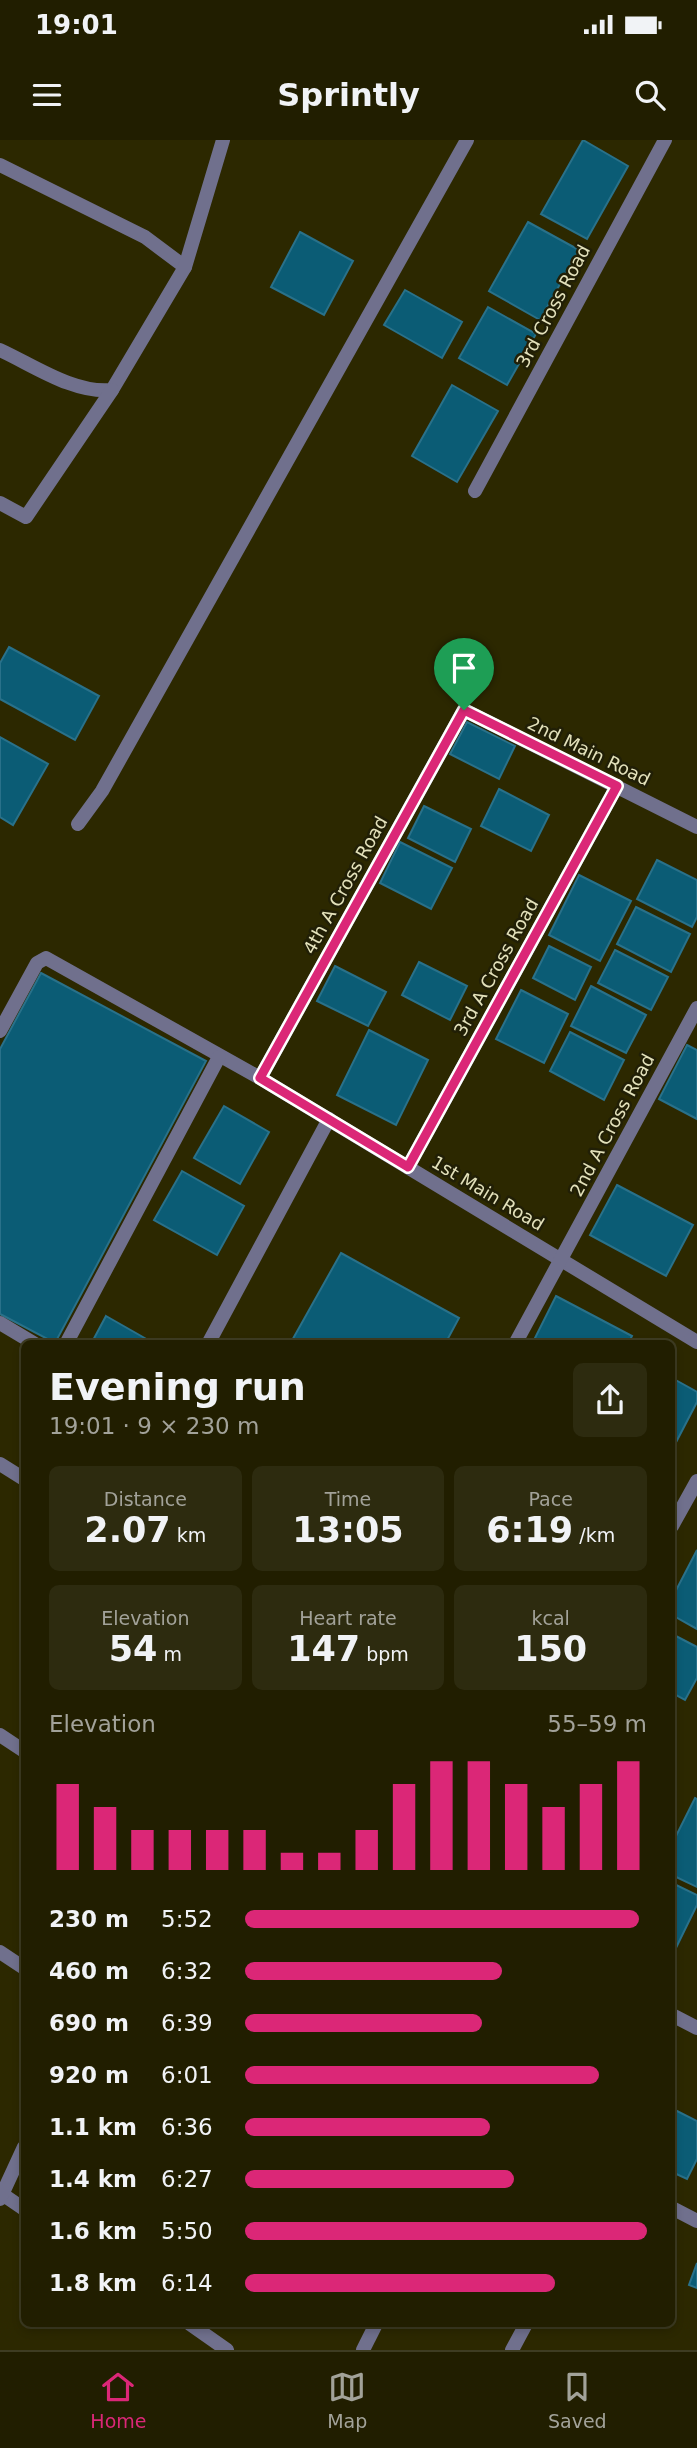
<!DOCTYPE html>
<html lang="en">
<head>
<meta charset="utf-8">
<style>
	:root { --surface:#211e00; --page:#2d2b0f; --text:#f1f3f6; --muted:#a2a299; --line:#3e3c22; --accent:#db2777 }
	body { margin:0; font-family:"DejaVu Sans",sans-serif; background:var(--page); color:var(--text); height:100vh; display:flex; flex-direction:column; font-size:26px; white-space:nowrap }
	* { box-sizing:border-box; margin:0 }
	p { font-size:23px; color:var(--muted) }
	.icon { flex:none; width:38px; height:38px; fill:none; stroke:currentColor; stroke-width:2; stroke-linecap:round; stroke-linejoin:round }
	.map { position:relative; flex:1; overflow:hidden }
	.panel { position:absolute; left:21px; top:1200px; width:654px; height:987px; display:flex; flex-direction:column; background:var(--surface); border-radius:10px; box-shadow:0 4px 10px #0003,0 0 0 2px var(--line) }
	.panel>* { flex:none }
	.pin { position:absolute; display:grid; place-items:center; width:60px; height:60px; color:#fff; margin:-72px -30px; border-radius:50% 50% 50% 0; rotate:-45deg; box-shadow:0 0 7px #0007 }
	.pin .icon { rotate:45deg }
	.round { display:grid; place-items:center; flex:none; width:74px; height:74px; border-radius:10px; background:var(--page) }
	.overview { display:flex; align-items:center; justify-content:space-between; height:119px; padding:0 28px }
	h1 { font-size:38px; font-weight:700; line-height:52px }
	.figures { display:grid; grid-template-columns:repeat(3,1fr); gap:10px; height:119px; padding:7px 28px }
	.figures div { display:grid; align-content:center; border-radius:10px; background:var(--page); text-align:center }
	.figures b { font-size:35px; font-weight:700 }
	.figures small { font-size:19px; font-weight:400 }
	.figures p { font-size:19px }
	.chart { height:196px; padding:14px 28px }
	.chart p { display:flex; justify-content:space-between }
	.chart svg { width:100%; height:126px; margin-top:7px; stroke:var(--accent); stroke-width:6 }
	ul { padding:0 28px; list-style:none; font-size:23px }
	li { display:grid; grid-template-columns:112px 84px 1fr; align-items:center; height:52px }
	li i { height:18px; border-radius:9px; background:var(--accent) }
	.status { display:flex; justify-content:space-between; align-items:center; height:49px; padding:0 35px; background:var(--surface); direction:ltr }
	.status svg { height:19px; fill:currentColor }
	header { display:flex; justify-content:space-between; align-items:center; height:91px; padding:0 28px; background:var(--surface); font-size:32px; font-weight:700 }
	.menu { display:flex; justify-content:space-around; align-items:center; height:98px; border-top:2px solid var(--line); background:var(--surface); font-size:19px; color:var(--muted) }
	.menu a { display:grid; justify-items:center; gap:4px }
	.menu .selected { color:var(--accent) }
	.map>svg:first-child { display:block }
	.building { fill:#0b5c75; stroke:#29718a; stroke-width:2 }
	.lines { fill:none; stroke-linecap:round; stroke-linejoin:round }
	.minor { stroke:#70708d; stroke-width:14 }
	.route-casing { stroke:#fff; stroke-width:14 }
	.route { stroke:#db2777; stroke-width:9 }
	.labels { text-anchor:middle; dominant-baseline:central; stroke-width:5; stroke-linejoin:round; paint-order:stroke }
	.street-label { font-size:18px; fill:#e3e1bb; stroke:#211f06 }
</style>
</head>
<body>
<div class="status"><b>19:01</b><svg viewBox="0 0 49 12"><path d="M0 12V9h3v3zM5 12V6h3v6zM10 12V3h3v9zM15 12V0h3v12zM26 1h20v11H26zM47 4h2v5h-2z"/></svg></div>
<header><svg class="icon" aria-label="menu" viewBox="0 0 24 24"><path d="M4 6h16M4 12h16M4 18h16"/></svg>Sprintly<svg class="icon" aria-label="search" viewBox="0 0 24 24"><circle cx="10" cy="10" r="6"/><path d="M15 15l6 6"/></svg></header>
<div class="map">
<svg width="697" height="2210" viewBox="0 0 697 2210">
	<rect width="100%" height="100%" fill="#2c2800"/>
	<g class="building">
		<polygon points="583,0 628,26 587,99 541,74"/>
		<polygon points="528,82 579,110 540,180 489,151"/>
		<polygon points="300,92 353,121 324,175 271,147"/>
		<polygon points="405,150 462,182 442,218 384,185"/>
		<polygon points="488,167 536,194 507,245 459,218"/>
		<polygon points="452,245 498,271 457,342 412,316"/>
		<polygon points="9,507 99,556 75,600 0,559 0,523"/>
		<polygon points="467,582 515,606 499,639 450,614"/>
		<polygon points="0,597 48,624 13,685 0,677"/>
		<polygon points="499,649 549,675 531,711 481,686"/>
		<polygon points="424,666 471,689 455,722 408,698"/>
		<polygon points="400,702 452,728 431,769 380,743"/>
		<polygon points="657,720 697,740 697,777 692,787 637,759"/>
		<polygon points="579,735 631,761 600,821 549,795"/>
		<polygon points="636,767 690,794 671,832 617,804"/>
		<polygon points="549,806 591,827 575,860 533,838"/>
		<polygon points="615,810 668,837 651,870 598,843"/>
		<polygon points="419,822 467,846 450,880 402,855"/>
		<polygon points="335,826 386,852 368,886 317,861"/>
		<polygon points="41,833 206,921 55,1203 0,1174 0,909"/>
		<polygon points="591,846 646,875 626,913 571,886"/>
		<polygon points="521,850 568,874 544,923 496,899"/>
		<polygon points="369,890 428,920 396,985 337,955"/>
		<polygon points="570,892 624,920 604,960 550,931"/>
		<polygon points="687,905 697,910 697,979 659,959"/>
		<polygon points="224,966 269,992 240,1044 194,1018"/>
		<polygon points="182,1031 244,1066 217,1115 154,1080"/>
		<polygon points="617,1045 693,1085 666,1136 590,1095"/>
		<polygon points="341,1113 459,1178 445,1204 290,1204"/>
		<polygon points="556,1156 632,1196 628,1204 532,1204"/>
		<polygon points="106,1176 155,1204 91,1204"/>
		<polygon points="672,1238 697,1252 697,1262 672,1310"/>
		<polygon points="697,1410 697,1489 672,1475 672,1458"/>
		<polygon points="672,1494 697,1507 697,1538 685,1560 672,1553"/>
		<polygon points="695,1658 697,1659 697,1747 672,1735 672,1704"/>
		<polygon points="672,1743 697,1755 697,1765 672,1816"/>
		<polygon points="675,1970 697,1981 697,2019 687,2039 672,2032 672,1976"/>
		<polygon points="697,2123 697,2148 689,2145"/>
	</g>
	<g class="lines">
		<g class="minor">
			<polyline points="0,25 145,97 185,127"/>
			<path d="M0 210C33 225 74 254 112 250L185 127 223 0"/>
			<polyline points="475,351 665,0"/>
			<polyline points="0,363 26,377 112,250"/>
			<polyline points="78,684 102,651 467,0"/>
			<polyline points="0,891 37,823 46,818 260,938 697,1202"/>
			<polyline points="260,938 464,570 697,687"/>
			<polyline points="408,1027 617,646"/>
			<polyline points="0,1183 35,1204"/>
			<polyline points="66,1204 219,917"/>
			<polyline points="208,1204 329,979"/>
			<polyline points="515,1204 697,868"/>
			<polyline points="0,1324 24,1339"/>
			<polyline points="672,1386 697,1341"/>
			<polyline points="0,1595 24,1611"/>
			<polyline points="0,1812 24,1828"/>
			<polyline points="672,1875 697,1888"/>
			<polyline points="2,2054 24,2069"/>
			<polyline points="0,2059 24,2007"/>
			<polyline points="672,2068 697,2081"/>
			<polyline points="190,2184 227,2210"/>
			<polyline points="363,2210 376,2184"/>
			<polyline points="512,2210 526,2184"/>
		</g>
	</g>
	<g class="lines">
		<defs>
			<polygon id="route" points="464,570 617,646 408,1027 260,938"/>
		</defs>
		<use href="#route" class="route-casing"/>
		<use href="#route" class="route"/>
	</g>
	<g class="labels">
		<g class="street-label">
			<text transform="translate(553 166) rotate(-62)">3rd Cross Road</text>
			<text transform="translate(589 611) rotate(26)">2nd Main Road</text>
			<text transform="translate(345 745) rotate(-61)">4th A Cross Road</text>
			<text transform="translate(496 827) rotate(-61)">3rd A Cross Road</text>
			<text transform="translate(612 985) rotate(-62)">2nd A Cross Road</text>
			<text transform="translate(488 1053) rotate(31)">1st Main Road</text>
		</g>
	</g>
</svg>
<div class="pin" style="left:464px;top:570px;background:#1e9e55"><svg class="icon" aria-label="arrive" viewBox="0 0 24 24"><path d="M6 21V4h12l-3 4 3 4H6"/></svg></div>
<section class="panel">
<div class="overview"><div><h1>Evening run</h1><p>19:01 · 9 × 230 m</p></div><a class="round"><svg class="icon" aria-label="share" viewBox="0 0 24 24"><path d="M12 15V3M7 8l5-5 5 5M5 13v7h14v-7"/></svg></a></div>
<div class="figures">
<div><p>Distance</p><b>2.07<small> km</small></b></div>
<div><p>Time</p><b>13:05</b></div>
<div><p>Pace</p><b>6:19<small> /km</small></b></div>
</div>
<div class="figures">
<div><p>Elevation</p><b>54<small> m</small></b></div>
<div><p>Heart rate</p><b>147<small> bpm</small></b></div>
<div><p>kcal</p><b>150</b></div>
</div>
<div class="chart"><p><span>Elevation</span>55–59 m</p>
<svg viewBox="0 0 160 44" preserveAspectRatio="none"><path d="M5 44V14M15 44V22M25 44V30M35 44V30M45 44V30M55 44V30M65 44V38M75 44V38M85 44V30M95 44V14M105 44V6M115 44V6M125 44V14M135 44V22M145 44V14M155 44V6"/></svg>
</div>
<ul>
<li><b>230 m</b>5:52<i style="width:98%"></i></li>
<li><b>460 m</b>6:32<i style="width:64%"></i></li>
<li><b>690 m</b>6:39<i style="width:59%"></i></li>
<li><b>920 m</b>6:01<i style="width:88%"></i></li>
<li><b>1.1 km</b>6:36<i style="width:61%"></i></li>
<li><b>1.4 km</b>6:27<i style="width:67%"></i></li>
<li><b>1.6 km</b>5:50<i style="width:100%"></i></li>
<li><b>1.8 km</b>6:14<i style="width:77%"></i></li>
</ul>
</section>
</div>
<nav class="menu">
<a class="selected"><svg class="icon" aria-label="home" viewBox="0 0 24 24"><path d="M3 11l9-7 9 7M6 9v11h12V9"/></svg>Home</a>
<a><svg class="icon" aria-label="map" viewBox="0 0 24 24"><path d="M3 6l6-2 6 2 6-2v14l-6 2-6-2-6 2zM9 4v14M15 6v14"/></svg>Map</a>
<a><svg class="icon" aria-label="saved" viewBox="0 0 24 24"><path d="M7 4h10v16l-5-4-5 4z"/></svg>Saved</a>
</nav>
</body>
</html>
